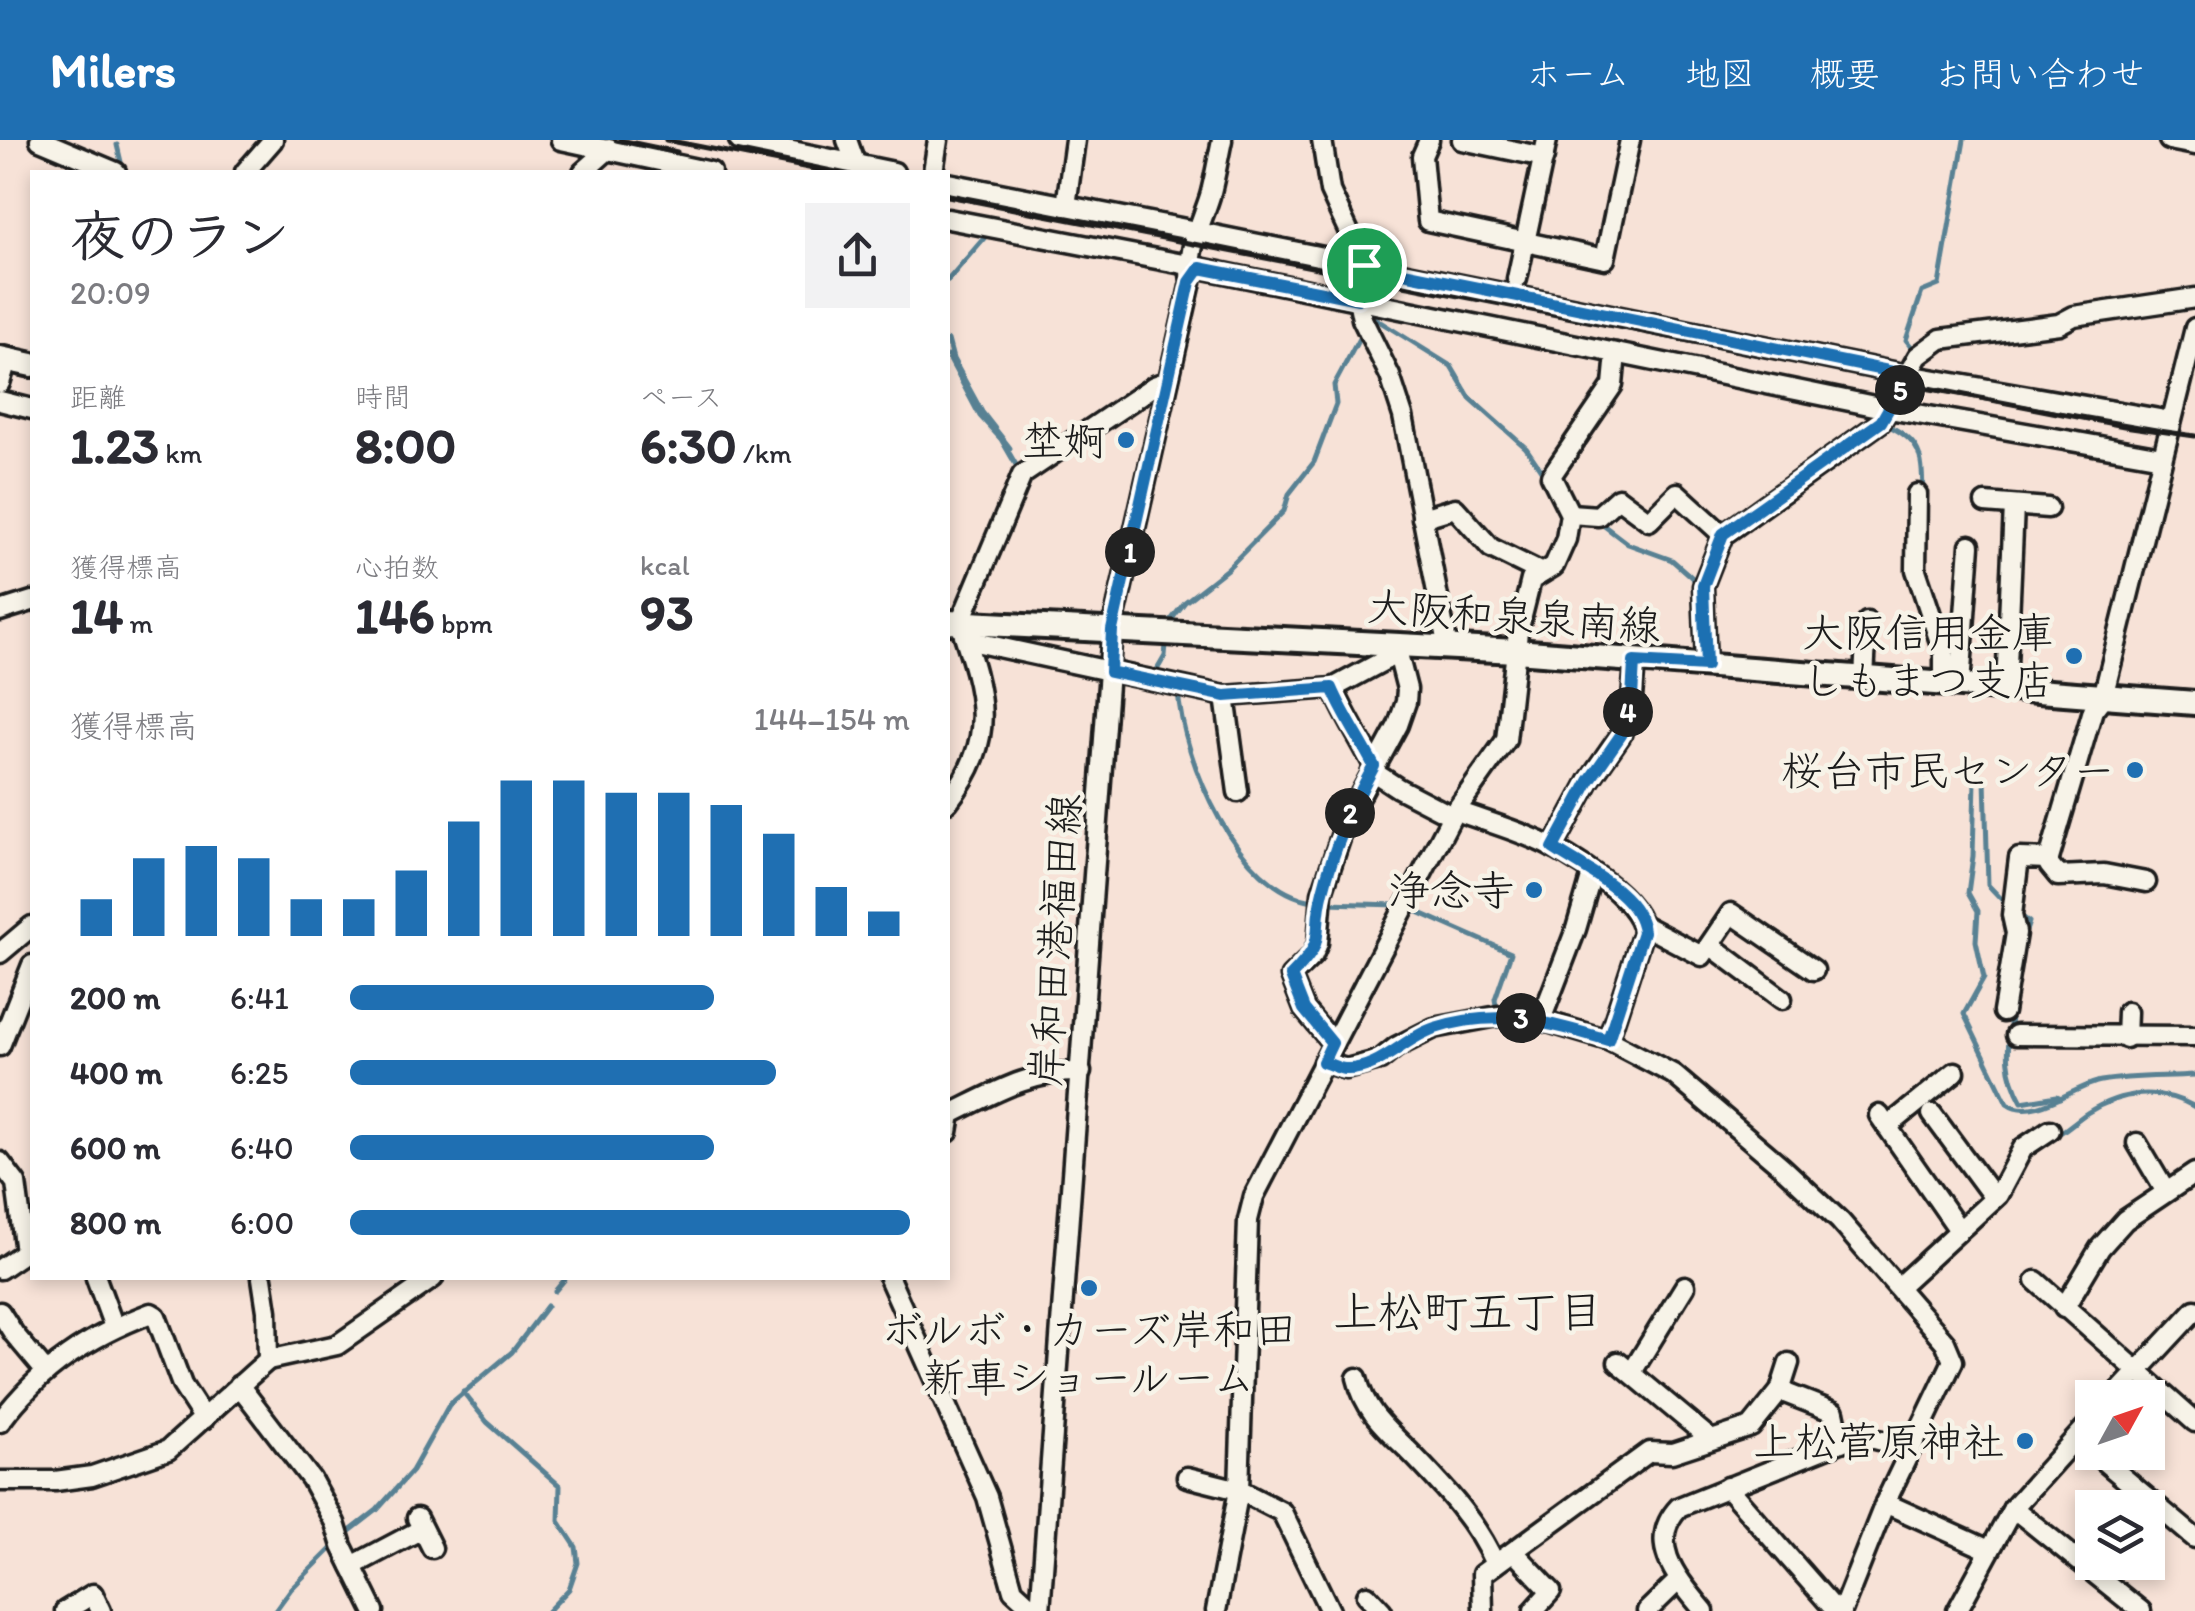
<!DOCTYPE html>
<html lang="ja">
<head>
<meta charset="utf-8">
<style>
	:root { --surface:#fff; --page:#f2f2f3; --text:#2b2b33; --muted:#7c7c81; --accent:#1f6fb2 }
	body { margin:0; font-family:Itim,"Klee One",sans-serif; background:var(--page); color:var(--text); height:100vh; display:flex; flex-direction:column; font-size:38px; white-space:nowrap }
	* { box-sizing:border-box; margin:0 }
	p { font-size:32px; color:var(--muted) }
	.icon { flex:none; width:55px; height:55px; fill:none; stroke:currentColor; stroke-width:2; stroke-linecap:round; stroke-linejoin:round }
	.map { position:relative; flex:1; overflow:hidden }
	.details { position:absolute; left:30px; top:30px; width:920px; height:1110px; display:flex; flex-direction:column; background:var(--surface); border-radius:0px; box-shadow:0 5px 15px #0003 }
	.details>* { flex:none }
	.needle { width:65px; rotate:50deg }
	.tools { position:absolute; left:2075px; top:1240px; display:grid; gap:20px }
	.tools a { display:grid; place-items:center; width:90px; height:90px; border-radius:0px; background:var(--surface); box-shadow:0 5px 15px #0003; font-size:50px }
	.pin { position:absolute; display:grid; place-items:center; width:85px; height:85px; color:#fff; margin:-42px; border:5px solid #fff; border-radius:50%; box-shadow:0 2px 10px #0007 }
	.km { position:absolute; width:50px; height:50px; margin:-25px; border-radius:50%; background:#222; color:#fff; font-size:28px; line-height:50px; text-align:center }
	.round { display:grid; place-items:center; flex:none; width:105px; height:105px; border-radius:0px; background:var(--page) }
	.overview { display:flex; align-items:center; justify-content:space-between; height:170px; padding:0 40px }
	h1 { font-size:55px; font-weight:700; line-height:75px }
	.metrics { display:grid; grid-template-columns:repeat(3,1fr); gap:15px; height:170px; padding:10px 40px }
	.metrics div { display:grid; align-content:center }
	.metrics b { font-size:50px; font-weight:700 }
	.metrics small { font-size:28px; font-weight:400 }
	.metrics p { font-size:28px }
	.chart { height:280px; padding:20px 40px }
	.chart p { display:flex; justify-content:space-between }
	.chart svg { width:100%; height:180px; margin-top:10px; stroke:var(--accent); stroke-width:6 }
	ul { padding:0 40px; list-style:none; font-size:32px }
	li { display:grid; grid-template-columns:160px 120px 1fr; align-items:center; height:75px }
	li i { height:25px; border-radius:12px; background:var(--accent) }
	header { display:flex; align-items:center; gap:60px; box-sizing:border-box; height:140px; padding:0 50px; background:var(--accent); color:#fff }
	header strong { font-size:48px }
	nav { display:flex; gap:55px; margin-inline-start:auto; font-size:35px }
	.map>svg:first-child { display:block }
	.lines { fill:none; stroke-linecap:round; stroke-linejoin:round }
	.stream { stroke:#598193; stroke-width:5 }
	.minor-casing { stroke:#1c1c1c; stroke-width:25 }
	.major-casing { stroke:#1c1c1c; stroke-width:30 }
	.minor { stroke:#f7f3e8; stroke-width:18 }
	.major { stroke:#f7f3e8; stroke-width:22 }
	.rail { stroke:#1c1c1c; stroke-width:5 }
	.route-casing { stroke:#fff; stroke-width:20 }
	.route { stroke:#1f6fb2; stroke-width:12 }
	.poi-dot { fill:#1f6fb2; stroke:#f7f3e8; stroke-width:4 }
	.labels { text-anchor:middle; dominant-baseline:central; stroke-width:9; stroke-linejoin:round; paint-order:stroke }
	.poi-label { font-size:42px; fill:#1c1c1c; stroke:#f7f3e8; text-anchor:end }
	.street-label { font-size:42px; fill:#1c1c1c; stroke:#f7f3e8 }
	.neighbourhood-label { font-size:45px; fill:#1c1c1c; stroke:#f7f3e8 }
</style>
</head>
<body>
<header>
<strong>Milers</strong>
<nav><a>ホーム</a><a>地図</a><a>概要</a><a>お問い合わせ</a></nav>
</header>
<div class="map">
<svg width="2195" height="1471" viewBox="0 0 2195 1471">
	<rect width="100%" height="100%" fill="#f7e2d7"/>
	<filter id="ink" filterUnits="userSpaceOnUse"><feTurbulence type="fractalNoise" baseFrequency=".01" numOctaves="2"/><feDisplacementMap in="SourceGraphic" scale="20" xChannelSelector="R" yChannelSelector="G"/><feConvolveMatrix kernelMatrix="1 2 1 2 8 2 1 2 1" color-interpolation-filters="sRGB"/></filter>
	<g filter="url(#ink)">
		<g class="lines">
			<g class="stream">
				<polyline points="117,5 121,22"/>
				<polyline points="948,140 985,97"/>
				<polyline points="1374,178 1451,226 1470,258 1526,308 1545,336"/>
				<polyline points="948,200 953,219 982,272 1010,308"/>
				<polyline points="1915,211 1906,200 1922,152 1939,145 1964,0"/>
				<polyline points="948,216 980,276 1001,299 1019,330"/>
				<path d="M1887 285C1923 302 1922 317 1923 354"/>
				<polyline points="1599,382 1628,404 1672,420 1697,442"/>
				<polyline points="1168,484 1185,462 1227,429 1284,371 1289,354 1314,322 1336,264 1334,245 1362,193"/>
				<polyline points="1154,535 1165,516 1166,504"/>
				<path d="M1178 550C1182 619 1238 752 1314 761"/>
				<polyline points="1985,639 1988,745 2008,766"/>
				<path d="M1975 640 1973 716 1968 753 1978 771 1976 801 1984 838 1964 874 2007 963C2033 982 2074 946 2101 941 2132 936 2164 937 2195 935"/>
				<polyline points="1326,763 1398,765"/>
				<polyline points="1409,768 1511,813 1495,859 1497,871"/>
				<polyline points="2021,776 2029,782 2022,803"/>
				<path d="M2012 868C2008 905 2003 928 2022 962L2057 956 2061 958"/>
				<path d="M2053 997C2065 991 2075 981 2087 973 2121 951 2159 947 2195 967"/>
				<polyline points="555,1151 566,1138"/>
				<polyline points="463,1252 487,1282 560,1346 559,1381 576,1407 578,1423 569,1449 548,1471"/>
				<polyline points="346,1394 377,1370 412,1331 449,1265 512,1212 547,1166"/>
				<polyline points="989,1398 1003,1450 1022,1471"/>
				<polyline points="275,1471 291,1449 334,1406"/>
			</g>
			<defs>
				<g id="minor">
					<polyline points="40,0 116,32"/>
					<polyline points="561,0 711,32"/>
					<polyline points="739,0 894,32"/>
					<polyline points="847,0 856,25"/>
					<polyline points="1322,0 1330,51 1364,125 1358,159 1362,179 1390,236 1403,276 1448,509"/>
					<polyline points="1429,0 1422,16 1428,81 1605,119 1630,0"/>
					<polyline points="1462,0 1544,17"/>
					<polyline points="2169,0 2195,5"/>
					<polyline points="245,32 273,0"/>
					<polyline points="583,32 609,9"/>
					<polyline points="933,32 938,0"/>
					<polyline points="948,43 1196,91"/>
					<polyline points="1066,66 1075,0"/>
					<polyline points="948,79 1188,125"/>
					<polyline points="1209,94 1908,235 2171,281"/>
					<polyline points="1200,128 1889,269 2162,317"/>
					<polyline points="1517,139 1547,0"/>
					<polyline points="0,243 7,220"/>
					<polyline points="0,261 32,269"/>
					<polyline points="1917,354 1916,430 1944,514 1944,544"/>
					<polyline points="1985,363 2048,368"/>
					<polyline points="1570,374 1598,376 1618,358 1649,381 1677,353 1723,395"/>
					<polyline points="1422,378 1455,368 1491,408 1542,433"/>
					<polyline points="0,471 32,461"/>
					<polyline points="966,500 1225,556 1333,548 1398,513"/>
					<polyline points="1706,526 1703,446 1723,395 1881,282 1918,216 1941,199 2059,184 2074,176 2195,158"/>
					<polyline points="1864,538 1867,482"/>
					<polyline points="1960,545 1970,405"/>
					<path d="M1333 548C1345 576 1360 599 1374 626"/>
					<polyline points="2006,548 2014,366"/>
					<polyline points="1225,556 1238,652"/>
					<polyline points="1372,631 1398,648 1452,676"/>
					<path d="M948 662C998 597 984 555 960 483L1022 335 1154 246 1168 241"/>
					<path d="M1457 671C1484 681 1513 689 1539 701 1569 714 1641 758 1643 792L1608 900"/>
					<polyline points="1553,708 1589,641 1621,595 1632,558 1635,522"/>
					<polyline points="2146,742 2104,734 2058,736 2049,725 2049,719 2093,570 2103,557 2195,188"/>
					<polyline points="1643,785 1702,816 1731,773 1814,830"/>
					<polyline points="1710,805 1782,859"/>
					<polyline points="0,813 32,786"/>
					<polyline points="2003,872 2016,793 2012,775 2019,718 2049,719"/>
					<polyline points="1541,880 1576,789 1592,734"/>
					<polyline points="2016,895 2195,896"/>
					<polyline points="2126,898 2127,872"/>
					<polyline points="1332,903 1304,869 1291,836 1313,815 1318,803 1322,753 1346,681 1398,585 1406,562 1407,549 1396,506"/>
					<polyline points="0,906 32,825"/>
					<polyline points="1323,922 1346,929 1380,920 1396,907 1434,888 1498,876 1541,880 1608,900 1673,934 1781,1026 1840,1081 1945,1202 1953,1221 1885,1363 1842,1471"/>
					<polyline points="1932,974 1994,1058"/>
					<polyline points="1879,975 1959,1090"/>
					<polyline points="1887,987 1955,932"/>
					<path d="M948 992 951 974C994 953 1032 930 1081 932"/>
					<polyline points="2137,1003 2166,1052"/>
					<polyline points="0,1022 16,1043 25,1112 32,1115"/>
					<polyline points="0,1129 25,1112"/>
					<polyline points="96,1138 114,1187"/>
					<polyline points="889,1138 987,1357 1013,1450 1036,1471"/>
					<polyline points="2036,1141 2195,1282"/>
					<polyline points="1898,1147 1998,1055 2023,1008 2050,990"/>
					<polyline points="2064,1168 2100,1108 2125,1080 2195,1033"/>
					<polyline points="0,1172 14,1194 46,1232"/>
					<polyline points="268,1220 337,1205 433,1138"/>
					<polyline points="1618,1222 1709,1298"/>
					<polyline points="1632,1232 1685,1146"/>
					<path d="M1357 1238C1365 1272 1387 1289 1411 1313 1443 1346 1477 1382 1495 1424"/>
					<polyline points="239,1245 311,1339 335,1383 342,1406 374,1471"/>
					<polyline points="1780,1251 1834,1272 1840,1301"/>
					<polyline points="2113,1258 2195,1170"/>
					<path d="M0 1282C40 1228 90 1196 151 1173L156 1176 182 1245 204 1279"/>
					<polyline points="2093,1312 2195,1398"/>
					<polyline points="1187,1337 1239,1350 1282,1372 1330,1471"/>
					<polyline points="0,1341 55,1341 92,1336 168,1310 268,1220 267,1171 262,1138"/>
					<polyline points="1727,1347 1836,1471"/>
					<polyline points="1885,1363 1989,1410"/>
					<polyline points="2013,1368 2141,1471"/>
					<polyline points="417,1378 432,1408"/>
					<polyline points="1514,1412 1551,1451 1534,1470"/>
					<polyline points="352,1426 422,1389"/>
					<polyline points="1367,1455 1382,1471"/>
					<polyline points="65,1471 93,1454 101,1471"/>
					<path d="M1040 1471 1112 490 1191 142C1186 110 1201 85 1210 56 1215 38 1218 18 1222 0"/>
					<polyline points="1216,1471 1239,1350 1248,1080 1254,1056 1452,676 1506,600 1518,492 1531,440 1554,426 1566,399 1570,374 1551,336 1613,245 1616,213"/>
					<polyline points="1483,1471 1482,1434 1649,1312 1672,1313 1751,1287 1780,1251 1789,1223"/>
					<polyline points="1647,1471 1679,1440"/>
					<path d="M1704 1471C1678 1439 1645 1403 1679 1367L1859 1295 1910 1308"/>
					<polyline points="1957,1471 2013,1368 2092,1280"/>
				</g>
				<g id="major">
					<polyline points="0,218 32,225"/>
					<polyline points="948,482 1516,511 2195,563"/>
				</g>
			</defs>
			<use href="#minor" class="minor-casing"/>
			<use href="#major" class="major-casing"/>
			<use href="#minor" class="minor"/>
			<use href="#major" class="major"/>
			<g class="rail">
				<polyline points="620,0 677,12"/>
				<polyline points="666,0 829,32"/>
				<polyline points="948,56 2124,286 2195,296"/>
			</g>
		</g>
	</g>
	<g class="lines" filter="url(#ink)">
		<defs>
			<path id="route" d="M1364 125 1908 235 1881 282 1723 394 1703 446 1706 526 1634 522 1632 558 1621 595 1589 641 1553 708C1582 728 1640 753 1643 792L1608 900C1548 882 1498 868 1435 888 1405 897 1379 931 1345 929 1339 929 1330 924 1323 922L1332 903 1304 869 1291 836C1330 797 1311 797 1323 751 1334 707 1352 666 1374 626 1360 599 1344 576 1332 548L1225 556 1110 532 1112 490 1190 142 1200 128 1358 159Z"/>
		</defs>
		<use href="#route" class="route-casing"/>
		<use href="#route" class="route"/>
	</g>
	<g class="poi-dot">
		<circle cx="1126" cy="300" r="10"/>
		<circle cx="2074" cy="516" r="10"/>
		<circle cx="2135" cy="630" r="10"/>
		<circle cx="1534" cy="750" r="10"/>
		<circle cx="1089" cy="1148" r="10"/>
		<circle cx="2025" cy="1301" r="10"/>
	</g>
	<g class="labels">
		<g class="poi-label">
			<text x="1106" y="300">埜婀</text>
			<text x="2054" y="492">大阪信用金庫<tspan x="2054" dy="48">しもまつ支店</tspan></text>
			<text x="2115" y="630">桜台市民センター</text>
			<text x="1514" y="750">浄念寺</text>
			<text x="1089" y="1189" text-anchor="middle">ボルボ・カーズ岸和田<tspan x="1089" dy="48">新車ショールーム</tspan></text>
			<text x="2005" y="1301">上松菅原神社</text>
		</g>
		<g class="street-label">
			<text transform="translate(1514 476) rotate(4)">大阪和泉泉南線</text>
			<text transform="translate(1055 800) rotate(-86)">岸和田港福田線</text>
		</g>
		<g class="neighbourhood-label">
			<text x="1468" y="1171">上松町五丁目</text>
		</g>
	</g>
</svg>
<div class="tools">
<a><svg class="needle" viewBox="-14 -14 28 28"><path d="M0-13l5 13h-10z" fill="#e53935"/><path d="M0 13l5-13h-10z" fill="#7c7c81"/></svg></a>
<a><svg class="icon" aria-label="layers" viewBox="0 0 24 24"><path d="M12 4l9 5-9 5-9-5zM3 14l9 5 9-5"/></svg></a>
</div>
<div class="pin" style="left:1364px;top:125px;background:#1e9e55"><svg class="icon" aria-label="arrive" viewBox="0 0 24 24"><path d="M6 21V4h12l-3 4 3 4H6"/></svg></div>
<b class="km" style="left:1130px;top:412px">1</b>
<b class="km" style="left:1350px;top:673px">2</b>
<b class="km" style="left:1521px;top:878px">3</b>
<b class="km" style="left:1628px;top:572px">4</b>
<b class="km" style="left:1900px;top:250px">5</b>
<section class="details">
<div class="overview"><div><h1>夜のラン</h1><p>20:09</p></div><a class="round"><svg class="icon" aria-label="share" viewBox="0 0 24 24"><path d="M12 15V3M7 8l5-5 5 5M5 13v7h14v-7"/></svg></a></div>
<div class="metrics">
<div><p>距離</p><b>1.23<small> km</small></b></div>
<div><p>時間</p><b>8:00</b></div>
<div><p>ペース</p><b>6:30<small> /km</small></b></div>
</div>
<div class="metrics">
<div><p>獲得標高</p><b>14<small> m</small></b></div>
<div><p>心拍数</p><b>146<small> bpm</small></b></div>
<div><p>kcal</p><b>93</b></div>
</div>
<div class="chart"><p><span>獲得標高</span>144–154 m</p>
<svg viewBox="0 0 160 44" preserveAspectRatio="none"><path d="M5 44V35M15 44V25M25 44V22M35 44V25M45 44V35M55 44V35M65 44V28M75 44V16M85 44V6M95 44V6M105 44V9M115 44V9M125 44V12M135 44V19M145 44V32M155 44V38"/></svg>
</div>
<ul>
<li><b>200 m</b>6:41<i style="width:65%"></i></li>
<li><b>400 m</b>6:25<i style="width:76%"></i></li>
<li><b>600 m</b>6:40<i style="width:65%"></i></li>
<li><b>800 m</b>6:00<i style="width:100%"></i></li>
</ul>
</section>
</div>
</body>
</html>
